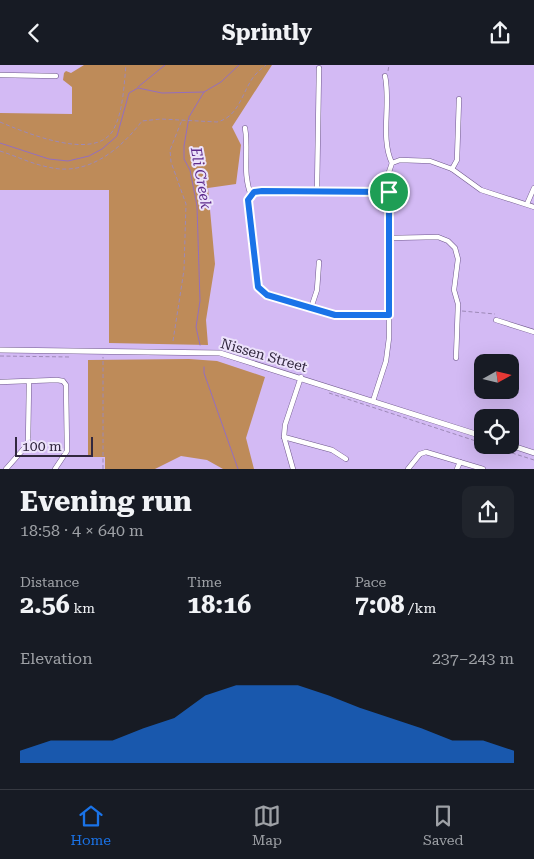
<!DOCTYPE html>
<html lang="en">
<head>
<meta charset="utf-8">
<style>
	:root { --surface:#171b24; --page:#20242c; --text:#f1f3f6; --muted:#9ea1a6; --line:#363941; --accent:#1a73e8 }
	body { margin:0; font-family:"Roboto Serif",serif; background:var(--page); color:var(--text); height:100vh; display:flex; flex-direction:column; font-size:19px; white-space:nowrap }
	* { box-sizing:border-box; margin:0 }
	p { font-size:16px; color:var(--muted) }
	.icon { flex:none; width:28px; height:28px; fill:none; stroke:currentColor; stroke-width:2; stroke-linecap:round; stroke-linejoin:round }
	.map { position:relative; height:404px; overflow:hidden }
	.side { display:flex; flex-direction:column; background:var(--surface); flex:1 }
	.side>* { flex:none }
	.needle { width:32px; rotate:82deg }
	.tools { position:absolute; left:474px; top:289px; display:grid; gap:10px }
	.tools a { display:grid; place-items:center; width:45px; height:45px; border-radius:10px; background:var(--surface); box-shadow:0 5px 20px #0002; font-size:25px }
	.scale { position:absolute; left:15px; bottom:12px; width:78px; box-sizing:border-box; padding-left:5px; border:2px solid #32283f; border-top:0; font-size:14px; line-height:18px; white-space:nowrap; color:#32283f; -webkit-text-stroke:4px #ece2fb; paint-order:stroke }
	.pin { position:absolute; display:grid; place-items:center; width:42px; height:42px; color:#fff; margin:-21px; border:2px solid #fff; border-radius:50%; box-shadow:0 1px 5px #0007 }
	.round { display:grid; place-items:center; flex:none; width:52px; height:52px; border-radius:10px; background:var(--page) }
	.overview { display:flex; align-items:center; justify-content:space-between; height:85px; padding:0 20px }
	h1 { font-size:28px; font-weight:700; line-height:38px }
	.stats { display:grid; grid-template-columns:repeat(3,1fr); gap:8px; height:85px; padding:5px 20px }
	.stats div { display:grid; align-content:center }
	.stats b { font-size:25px; font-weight:700 }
	.stats small { font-size:14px; font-weight:400 }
	.stats p { font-size:14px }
	.chart { height:140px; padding:10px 20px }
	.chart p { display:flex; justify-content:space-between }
	.chart svg { width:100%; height:90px; margin-top:5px; fill:var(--accent); opacity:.7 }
	header { display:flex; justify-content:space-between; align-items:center; height:65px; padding:0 20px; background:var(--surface); font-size:22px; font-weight:700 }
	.tab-bar { display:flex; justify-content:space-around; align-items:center; height:70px; border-top:1px solid var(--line); background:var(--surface); font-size:14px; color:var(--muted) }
	.tab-bar a { display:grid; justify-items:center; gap:2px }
	.tab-bar .current { color:var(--accent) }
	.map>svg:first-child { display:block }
	.green { fill:#be8b59 }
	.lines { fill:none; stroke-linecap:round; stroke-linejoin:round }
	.stream { stroke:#946ebf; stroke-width:1 }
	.minor-casing { stroke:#6f588c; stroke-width:5.5 }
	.tertiary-casing { stroke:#6f588c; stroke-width:6 }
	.path { stroke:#9d89b7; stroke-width:1; stroke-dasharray:4 2.5; stroke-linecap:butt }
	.minor { stroke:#fff; stroke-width:4.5 }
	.tertiary { stroke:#fff; stroke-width:5 }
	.route-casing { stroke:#fff; stroke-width:10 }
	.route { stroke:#1a73e8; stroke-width:6 }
	.labels { text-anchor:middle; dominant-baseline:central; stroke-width:4; stroke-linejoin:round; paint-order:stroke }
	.street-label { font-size:14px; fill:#32283f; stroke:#ece2fb }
	.water-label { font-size:15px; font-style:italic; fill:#5e2b8c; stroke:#ece2fb }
</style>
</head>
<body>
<header><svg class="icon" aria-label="back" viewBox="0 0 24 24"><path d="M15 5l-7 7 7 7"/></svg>Sprintly<svg class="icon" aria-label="share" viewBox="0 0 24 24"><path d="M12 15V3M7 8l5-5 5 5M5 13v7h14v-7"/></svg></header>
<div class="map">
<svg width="534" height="404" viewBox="0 0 534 404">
	<rect width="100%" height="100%" fill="#d3baf4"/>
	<g class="green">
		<polygon points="84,0 272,0 232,62 241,80 236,119 208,123 215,199 206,255 208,280 109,278 109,125 0,125 0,48 72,49 72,22 63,15 64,8 66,6 71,8"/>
		<polygon points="189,294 217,296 265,312 246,373 254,404 223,404 207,395 181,391 155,404 105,404 105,392 88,392 88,295"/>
	</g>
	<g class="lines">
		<g class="stream">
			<polyline points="138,22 165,0"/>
			<polyline points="0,78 49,94 68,96 89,91 102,84 117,71 129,28 138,23 162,28 204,27"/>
			<polyline points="200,280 196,262 200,236 197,141 190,105 184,94 184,81 189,52 204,27 221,17 239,0"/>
			<polyline points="204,302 204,308 238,404"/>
		</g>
		<defs>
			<g id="minor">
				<polyline points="0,10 56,11"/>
				<path d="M385 11C391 39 380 73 392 98"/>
				<path d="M245 63C249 86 242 108 251 130"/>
				<polyline points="452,104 457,95 459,34"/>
				<polyline points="317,126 319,3"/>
				<polyline points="389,127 262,126 254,127 248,135 258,222 267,230 335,250 389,250"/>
				<polyline points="527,139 534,123"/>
				<polyline points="390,173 438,172 448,176 455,183 458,194 454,225 458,239 456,293"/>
				<polyline points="311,243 317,225 319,197"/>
				<polyline points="496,255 534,267"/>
				<polyline points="0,317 57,315 63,316 66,320 67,386 55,404"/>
				<polyline points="373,336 386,296 389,273 389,107 392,98 400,95 430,96 452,104 481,125 534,142"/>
				<polyline points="284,372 332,385 346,394"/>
				<polyline points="6,404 28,379 29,317"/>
				<polyline points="293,404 284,372 285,360 301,312"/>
				<polyline points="408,404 420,389 426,387 483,404"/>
				<polyline points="457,404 460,397"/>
			</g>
			<g id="tertiary">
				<polyline points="0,285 220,288 482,371"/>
				<polyline points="510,380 534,388"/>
			</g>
		</defs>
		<use href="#minor" class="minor-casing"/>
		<use href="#tertiary" class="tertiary-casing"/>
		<g class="path">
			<polyline points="388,6 389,0"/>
			<path d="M0 57C24 67 92 96 112 67 123 50 124 20 126 0"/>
			<path d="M0 86C16 91 32 99 48 102 87 112 120 85 142 56L161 54 217 57C238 52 241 31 252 14 255 9 261 4 266 0"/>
			<polyline points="462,246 495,249"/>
			<polyline points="173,276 184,205 186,139 171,97 170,85 182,55"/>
			<polyline points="0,291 71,292"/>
			<polyline points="329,328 482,378"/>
			<polyline points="487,380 534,395"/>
			<polyline points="103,404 103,292"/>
		</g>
		<use href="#minor" class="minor"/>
		<use href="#tertiary" class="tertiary"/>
	</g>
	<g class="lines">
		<defs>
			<polygon id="route" points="262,126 389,127 389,250 335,250 267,230 258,222 248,135 254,127"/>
		</defs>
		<use href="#route" class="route-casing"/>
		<use href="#route" class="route"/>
	</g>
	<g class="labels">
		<g class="street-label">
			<text transform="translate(264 290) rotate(16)">Nissen Street</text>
		</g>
		<g class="water-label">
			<text transform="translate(201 113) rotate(80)">Eli Creek</text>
		</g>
	</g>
</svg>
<div class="tools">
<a><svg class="needle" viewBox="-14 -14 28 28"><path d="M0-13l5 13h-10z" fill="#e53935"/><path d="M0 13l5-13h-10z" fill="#9ea1a6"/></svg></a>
<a><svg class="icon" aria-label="locate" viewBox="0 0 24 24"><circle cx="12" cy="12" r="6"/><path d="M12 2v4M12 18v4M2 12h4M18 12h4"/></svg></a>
</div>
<div class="scale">100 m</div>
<div class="pin" style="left:389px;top:127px;background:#1e9e55"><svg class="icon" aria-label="arrive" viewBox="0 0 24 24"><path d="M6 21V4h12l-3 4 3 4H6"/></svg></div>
</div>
<section class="side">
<div class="overview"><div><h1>Evening run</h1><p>18:58 · 4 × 640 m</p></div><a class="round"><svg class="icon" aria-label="share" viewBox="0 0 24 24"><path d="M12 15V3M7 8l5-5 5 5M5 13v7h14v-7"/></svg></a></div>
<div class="stats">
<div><p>Distance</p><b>2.56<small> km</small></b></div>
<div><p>Time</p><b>18:16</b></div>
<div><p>Pace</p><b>7:08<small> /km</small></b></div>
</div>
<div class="chart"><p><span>Elevation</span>237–243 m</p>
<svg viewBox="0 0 160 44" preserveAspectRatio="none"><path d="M0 44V38L10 33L20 33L30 33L40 27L50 22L60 11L70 6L80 6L90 6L100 11L110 17L120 22L130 27L140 33L150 33L160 38V44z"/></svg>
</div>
</section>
<nav class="tab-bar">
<a class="current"><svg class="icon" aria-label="home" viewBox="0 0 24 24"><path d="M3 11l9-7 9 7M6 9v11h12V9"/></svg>Home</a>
<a><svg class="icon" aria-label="map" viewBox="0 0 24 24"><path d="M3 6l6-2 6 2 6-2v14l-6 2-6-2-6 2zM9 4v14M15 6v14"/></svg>Map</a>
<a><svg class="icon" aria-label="saved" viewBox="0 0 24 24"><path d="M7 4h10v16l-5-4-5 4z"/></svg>Saved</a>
</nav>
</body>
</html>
